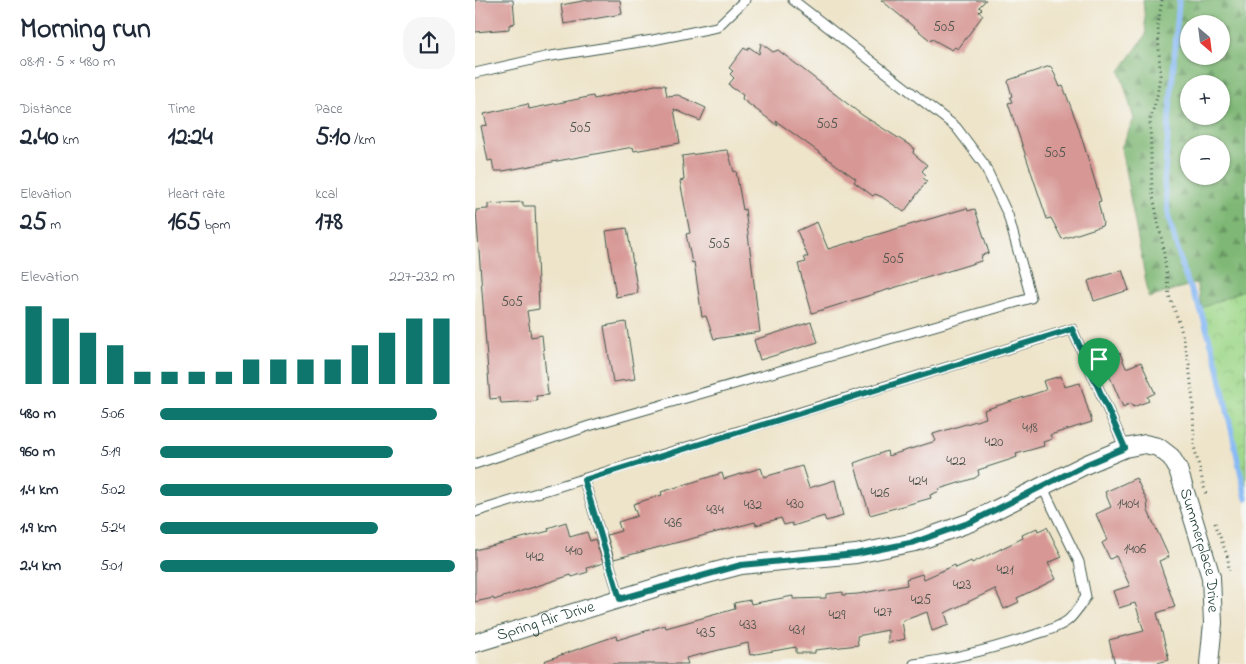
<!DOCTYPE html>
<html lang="en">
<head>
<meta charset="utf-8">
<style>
	:root { --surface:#fff; --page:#f6f6f7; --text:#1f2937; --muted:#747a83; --accent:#0f766e }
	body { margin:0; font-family:"Indie Flower",sans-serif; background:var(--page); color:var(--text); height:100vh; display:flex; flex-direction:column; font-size:19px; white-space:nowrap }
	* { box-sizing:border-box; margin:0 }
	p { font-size:16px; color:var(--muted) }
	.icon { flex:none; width:28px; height:28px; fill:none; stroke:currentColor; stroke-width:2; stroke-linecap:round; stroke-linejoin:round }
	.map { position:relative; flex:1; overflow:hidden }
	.sheet { display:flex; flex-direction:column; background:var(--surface); width:475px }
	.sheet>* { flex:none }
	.needle { width:32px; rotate:152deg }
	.controls { position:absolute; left:705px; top:15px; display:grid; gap:10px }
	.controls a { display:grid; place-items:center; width:50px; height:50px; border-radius:50%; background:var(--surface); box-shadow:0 1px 4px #0004; font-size:25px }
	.pin { position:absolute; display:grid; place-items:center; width:42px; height:42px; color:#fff; margin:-51px -21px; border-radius:50% 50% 50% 0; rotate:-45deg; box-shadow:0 0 5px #0007 }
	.pin .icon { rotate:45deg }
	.round { display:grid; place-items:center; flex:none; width:52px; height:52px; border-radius:20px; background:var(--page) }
	.overview { display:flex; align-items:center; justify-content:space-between; height:85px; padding:0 20px }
	h1 { font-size:28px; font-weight:700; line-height:38px }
	.metrics { display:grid; grid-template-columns:repeat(3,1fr); gap:8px; height:85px; padding:5px 20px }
	.metrics div { display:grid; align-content:center }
	.metrics b { font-size:25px; font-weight:700 }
	.metrics small { font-size:14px; font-weight:400 }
	.metrics p { font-size:14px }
	.chart { height:140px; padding:10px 20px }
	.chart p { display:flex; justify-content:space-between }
	.chart svg { width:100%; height:90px; margin-top:5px; stroke:var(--accent); stroke-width:6 }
	ul { padding:0 20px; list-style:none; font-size:16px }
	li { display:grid; grid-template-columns:80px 60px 1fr; align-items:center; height:38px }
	li i { height:12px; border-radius:6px; background:var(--accent) }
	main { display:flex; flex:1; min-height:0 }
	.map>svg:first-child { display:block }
	.forest { fill:url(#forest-firs); stroke:#4f7a55; fill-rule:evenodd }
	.park { fill:url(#park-crowns); stroke:#5f8a5f }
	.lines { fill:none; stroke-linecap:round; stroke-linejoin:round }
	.stream { stroke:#88baf5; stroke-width:5.5 }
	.building { fill:#d79895 }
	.service-casing { stroke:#3e564a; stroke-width:11 }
	.minor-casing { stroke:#3e564a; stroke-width:20 }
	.path { stroke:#3e564a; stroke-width:3; stroke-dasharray:1 4; stroke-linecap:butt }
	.service { stroke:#fff; stroke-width:9 }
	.minor { stroke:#fff; stroke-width:18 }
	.route-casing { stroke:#fff; stroke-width:10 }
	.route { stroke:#0f766e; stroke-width:6 }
	.labels { text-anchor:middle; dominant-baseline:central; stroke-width:4.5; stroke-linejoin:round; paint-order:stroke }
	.number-label { font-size:14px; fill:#4d544c }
	.street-label { font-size:16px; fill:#1f3d34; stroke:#f6f6f2 }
</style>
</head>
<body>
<main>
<section class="sheet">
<div class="overview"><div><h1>Morning run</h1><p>08:19 · 5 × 480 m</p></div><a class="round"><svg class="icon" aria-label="share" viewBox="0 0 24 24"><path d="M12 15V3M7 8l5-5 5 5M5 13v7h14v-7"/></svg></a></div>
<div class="metrics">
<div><p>Distance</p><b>2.40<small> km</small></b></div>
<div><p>Time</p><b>12:24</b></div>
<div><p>Pace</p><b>5:10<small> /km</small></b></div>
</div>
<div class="metrics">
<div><p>Elevation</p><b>25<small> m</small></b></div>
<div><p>Heart rate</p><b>165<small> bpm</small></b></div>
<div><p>kcal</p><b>178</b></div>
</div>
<div class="chart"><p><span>Elevation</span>227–232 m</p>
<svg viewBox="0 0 160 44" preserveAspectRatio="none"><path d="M5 44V6M15 44V12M25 44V19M35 44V25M45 44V38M55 44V38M65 44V38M75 44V38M85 44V32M95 44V32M105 44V32M115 44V32M125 44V25M135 44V19M145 44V12M155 44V12"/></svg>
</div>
<ul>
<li><b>480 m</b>5:06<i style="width:94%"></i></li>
<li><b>960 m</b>5:19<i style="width:79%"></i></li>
<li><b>1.4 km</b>5:02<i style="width:99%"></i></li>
<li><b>1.9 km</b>5:24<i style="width:74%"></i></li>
<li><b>2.4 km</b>5:01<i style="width:100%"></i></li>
</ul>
</section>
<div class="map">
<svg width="771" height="664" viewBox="0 0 771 664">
	<defs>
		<pattern id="forest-firs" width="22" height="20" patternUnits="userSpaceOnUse" patternTransform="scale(1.25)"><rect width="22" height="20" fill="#7fb876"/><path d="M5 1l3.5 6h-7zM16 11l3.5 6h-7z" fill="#679762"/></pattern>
		<pattern id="park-crowns" width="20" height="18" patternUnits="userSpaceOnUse" patternTransform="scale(1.25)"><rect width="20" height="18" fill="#9fd88a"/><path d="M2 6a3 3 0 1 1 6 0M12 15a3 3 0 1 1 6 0" fill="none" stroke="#88ba78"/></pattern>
	</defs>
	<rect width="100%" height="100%" fill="#f6f6f2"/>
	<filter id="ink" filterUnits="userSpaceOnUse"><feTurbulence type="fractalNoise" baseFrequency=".02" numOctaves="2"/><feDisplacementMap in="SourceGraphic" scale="10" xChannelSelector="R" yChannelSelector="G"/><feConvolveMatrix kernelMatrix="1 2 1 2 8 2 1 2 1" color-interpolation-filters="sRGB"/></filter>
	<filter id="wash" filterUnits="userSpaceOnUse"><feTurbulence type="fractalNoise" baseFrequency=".0096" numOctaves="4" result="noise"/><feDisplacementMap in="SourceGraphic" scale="20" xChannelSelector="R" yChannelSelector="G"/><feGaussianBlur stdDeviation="1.12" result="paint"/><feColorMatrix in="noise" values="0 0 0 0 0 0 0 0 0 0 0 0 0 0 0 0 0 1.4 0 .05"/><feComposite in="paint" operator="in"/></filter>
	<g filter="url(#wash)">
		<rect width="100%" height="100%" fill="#eee4ca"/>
		<path class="forest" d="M668 0H771V289L727 308 721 283 674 298 646 148 659 119 645 71 671 35ZM714 24H746V56H714ZM714 84H746V116H714ZM714 144H746V176H714Z"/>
		<polygon class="park" points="771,289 771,491 727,308"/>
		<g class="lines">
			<polyline class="stream" points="704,0 689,183 694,219 710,276 726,311 742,363 771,498"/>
		</g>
		<g id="blocks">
			<g class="building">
				<polygon points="0,0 38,0 40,23 34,25 34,29 0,32"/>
				<polygon points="113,0 145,0 147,14 89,24 86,5"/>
				<polygon points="406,0 511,0 504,7 507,9 504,12 508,15 483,49 480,47 477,50 457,39 456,41"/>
				<polygon points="286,43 298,52 303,50 387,115 439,148 438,153 452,165 447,171 451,175 448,178 452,181 429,212 407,197 400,194 398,196 379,182 381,179 301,121 303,126 267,99 268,95 256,87 254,84 259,78 255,74 258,71 254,68 269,48 272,50 274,47 284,54"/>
				<polygon points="575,66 577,68 585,87 588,86 603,126 626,201 623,202 628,223 627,226 587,239 576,218 572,219 533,103 537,102 535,97 537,96 533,82 534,80"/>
				<polygon points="180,85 190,85 192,96 203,95 231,108 225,121 199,109 205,143 159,151 158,147 28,171 19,171 17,160 13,161 6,126 12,125 9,114 53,104 54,109 118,96 119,99"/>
				<polygon points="251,150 253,151 259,172 261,171 268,210 270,209 285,332 239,339 231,316 227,317 219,262 217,263 211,234 215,233 205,181 209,180 207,156"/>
				<polygon points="48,202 48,206 60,206 64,309 52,311 56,337 67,335 73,395 61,396 62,401 26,403 25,398 15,399 1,210 13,209 13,204"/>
				<polygon points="492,208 493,211 500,209 514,253 507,255 506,261 337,313 323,264 331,262 329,257 333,257 322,231 342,222 353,249"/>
				<polygon points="152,228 163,293 141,297 131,231"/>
				<polygon points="647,270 654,290 619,301 613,281"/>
				<polygon points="151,322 160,379 138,382 129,326"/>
				<polygon points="336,322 343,342 285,360 279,340"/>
				<polygon points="645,353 651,368 666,362 680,393 672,397 674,401 658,407 656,403 648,407 628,361"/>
				<polygon points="586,376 589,387 605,383 617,422 575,435 577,439 568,442 569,446 541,454 542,457 537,459 503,470 504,475 500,478 464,489 465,491 455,495 456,498 395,515 379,463 412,451 413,456 461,441 458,434 511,418 509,410 571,390 568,381"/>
				<polygon points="327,466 334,488 360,480 368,516 351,521 349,516 318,526 317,523 309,525 306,518 281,525 280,522 139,559 132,535 146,531 143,522 162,516 158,504 187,495 186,492 247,473 249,479 286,468 289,477"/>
				<polygon points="661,478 672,501 673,511 694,557 684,561 700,607 682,613 694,660 678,664 640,664 634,640 669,631 660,603 644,608 638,591 655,586 641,556 635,559 627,543 632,540 621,514 636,507 630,492"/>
				<polygon points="91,522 95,537 112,532 115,541 120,539 128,563 112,568 113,572 97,577 96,575 19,600 18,598 0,602 0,550 74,531 73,528"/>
				<polygon points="572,527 587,557 573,563 581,579 542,598 544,602 529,609 520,589 470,613 474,625 457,631 452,612 427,621 430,639 413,643 413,630 382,636 383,645 340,650 340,653 321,653 321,647 275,655 273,643 211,658 213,664 70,664 69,661 126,641 141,636 142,640 190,625 191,628 260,609 259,603 275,600 276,604 318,596 318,599 351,598 351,594 368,592 368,595 383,594 432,585 431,579 447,574 449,579 480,565 481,568 496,561 497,563 548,538 547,535 562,528 563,531"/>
			</g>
		</g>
	</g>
	<g filter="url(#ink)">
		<use href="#blocks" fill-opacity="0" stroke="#3e564a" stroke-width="1"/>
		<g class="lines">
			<defs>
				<g id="service">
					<polyline points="0,73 70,57 178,40 242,27 270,0"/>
					<polyline points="0,464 114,426 556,298 533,215 509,164 481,127 318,0"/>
					<polyline points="109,480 145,599"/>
					<polyline points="0,512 597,329 650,448"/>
					<path d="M439 664C479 659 517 649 556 636 568 632 581 629 592 621 600 615 605 605 611 597L604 562 567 486"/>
				</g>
				<g id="minor">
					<path id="s1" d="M0 643 186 586 266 565 381 554 440 542 496 522 612 464 650 448 670 444 683 447 696 457 703 469 736 577 738 623 734 664"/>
				</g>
			</defs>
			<use href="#service" class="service-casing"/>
			<use href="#minor" class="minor-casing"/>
			<g class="path">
				<polyline points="687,0 683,24 685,75 682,97 675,120 677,191 688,246 694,295 705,325 714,364 718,402 719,446 731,495"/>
				<polyline points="740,523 753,558 754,571"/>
			</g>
			<use href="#service" class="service"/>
			<use href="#minor" class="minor"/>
		</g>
	</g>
	<g class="lines" filter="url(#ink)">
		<defs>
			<polygon id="route" points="597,329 650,448 612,464 496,522 440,542 381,554 266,565 145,599 109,480"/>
		</defs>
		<use href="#route" class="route-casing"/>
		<use href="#route" class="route"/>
	</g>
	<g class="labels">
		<g class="number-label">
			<text x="469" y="27">505</text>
			<text x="352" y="124">505</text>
			<text x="105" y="128">505</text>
			<text x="580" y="153">505</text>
			<text x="244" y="244">505</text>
			<text x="418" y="259">505</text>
			<text x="37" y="302">505</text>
			<text x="555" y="428">418</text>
			<text x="519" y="442">420</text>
			<text x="481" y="461">422</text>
			<text x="443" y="481">424</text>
			<text x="405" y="493">426</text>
			<text x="320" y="504">430</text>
			<text x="653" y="504">1404</text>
			<text x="278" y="505">432</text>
			<text x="240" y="510">434</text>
			<text x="198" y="523">436</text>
			<text x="660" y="549">1406</text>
			<text x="99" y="551">440</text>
			<text x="60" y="557">442</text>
			<text x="530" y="570">421</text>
			<text x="487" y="585">423</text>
			<text x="446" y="600">425</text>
			<text x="408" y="612">427</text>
			<text x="362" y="615">429</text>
			<text x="273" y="625">433</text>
			<text x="322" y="630">431</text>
			<text x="231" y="633">435</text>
		</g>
		<g class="street-label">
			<text stroke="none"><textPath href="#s1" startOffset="832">Summerplace Drive</textPath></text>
			<text stroke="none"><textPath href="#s1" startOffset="74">Spring Air Drive</textPath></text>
		</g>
	</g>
</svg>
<div class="controls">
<a><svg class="needle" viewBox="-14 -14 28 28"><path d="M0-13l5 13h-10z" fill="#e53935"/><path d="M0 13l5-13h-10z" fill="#747a83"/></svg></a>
<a>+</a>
<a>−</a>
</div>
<div class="pin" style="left:624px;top:389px;background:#1e9e55"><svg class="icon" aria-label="arrive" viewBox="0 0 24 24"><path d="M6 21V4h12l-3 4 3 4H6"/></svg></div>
</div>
</main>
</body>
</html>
